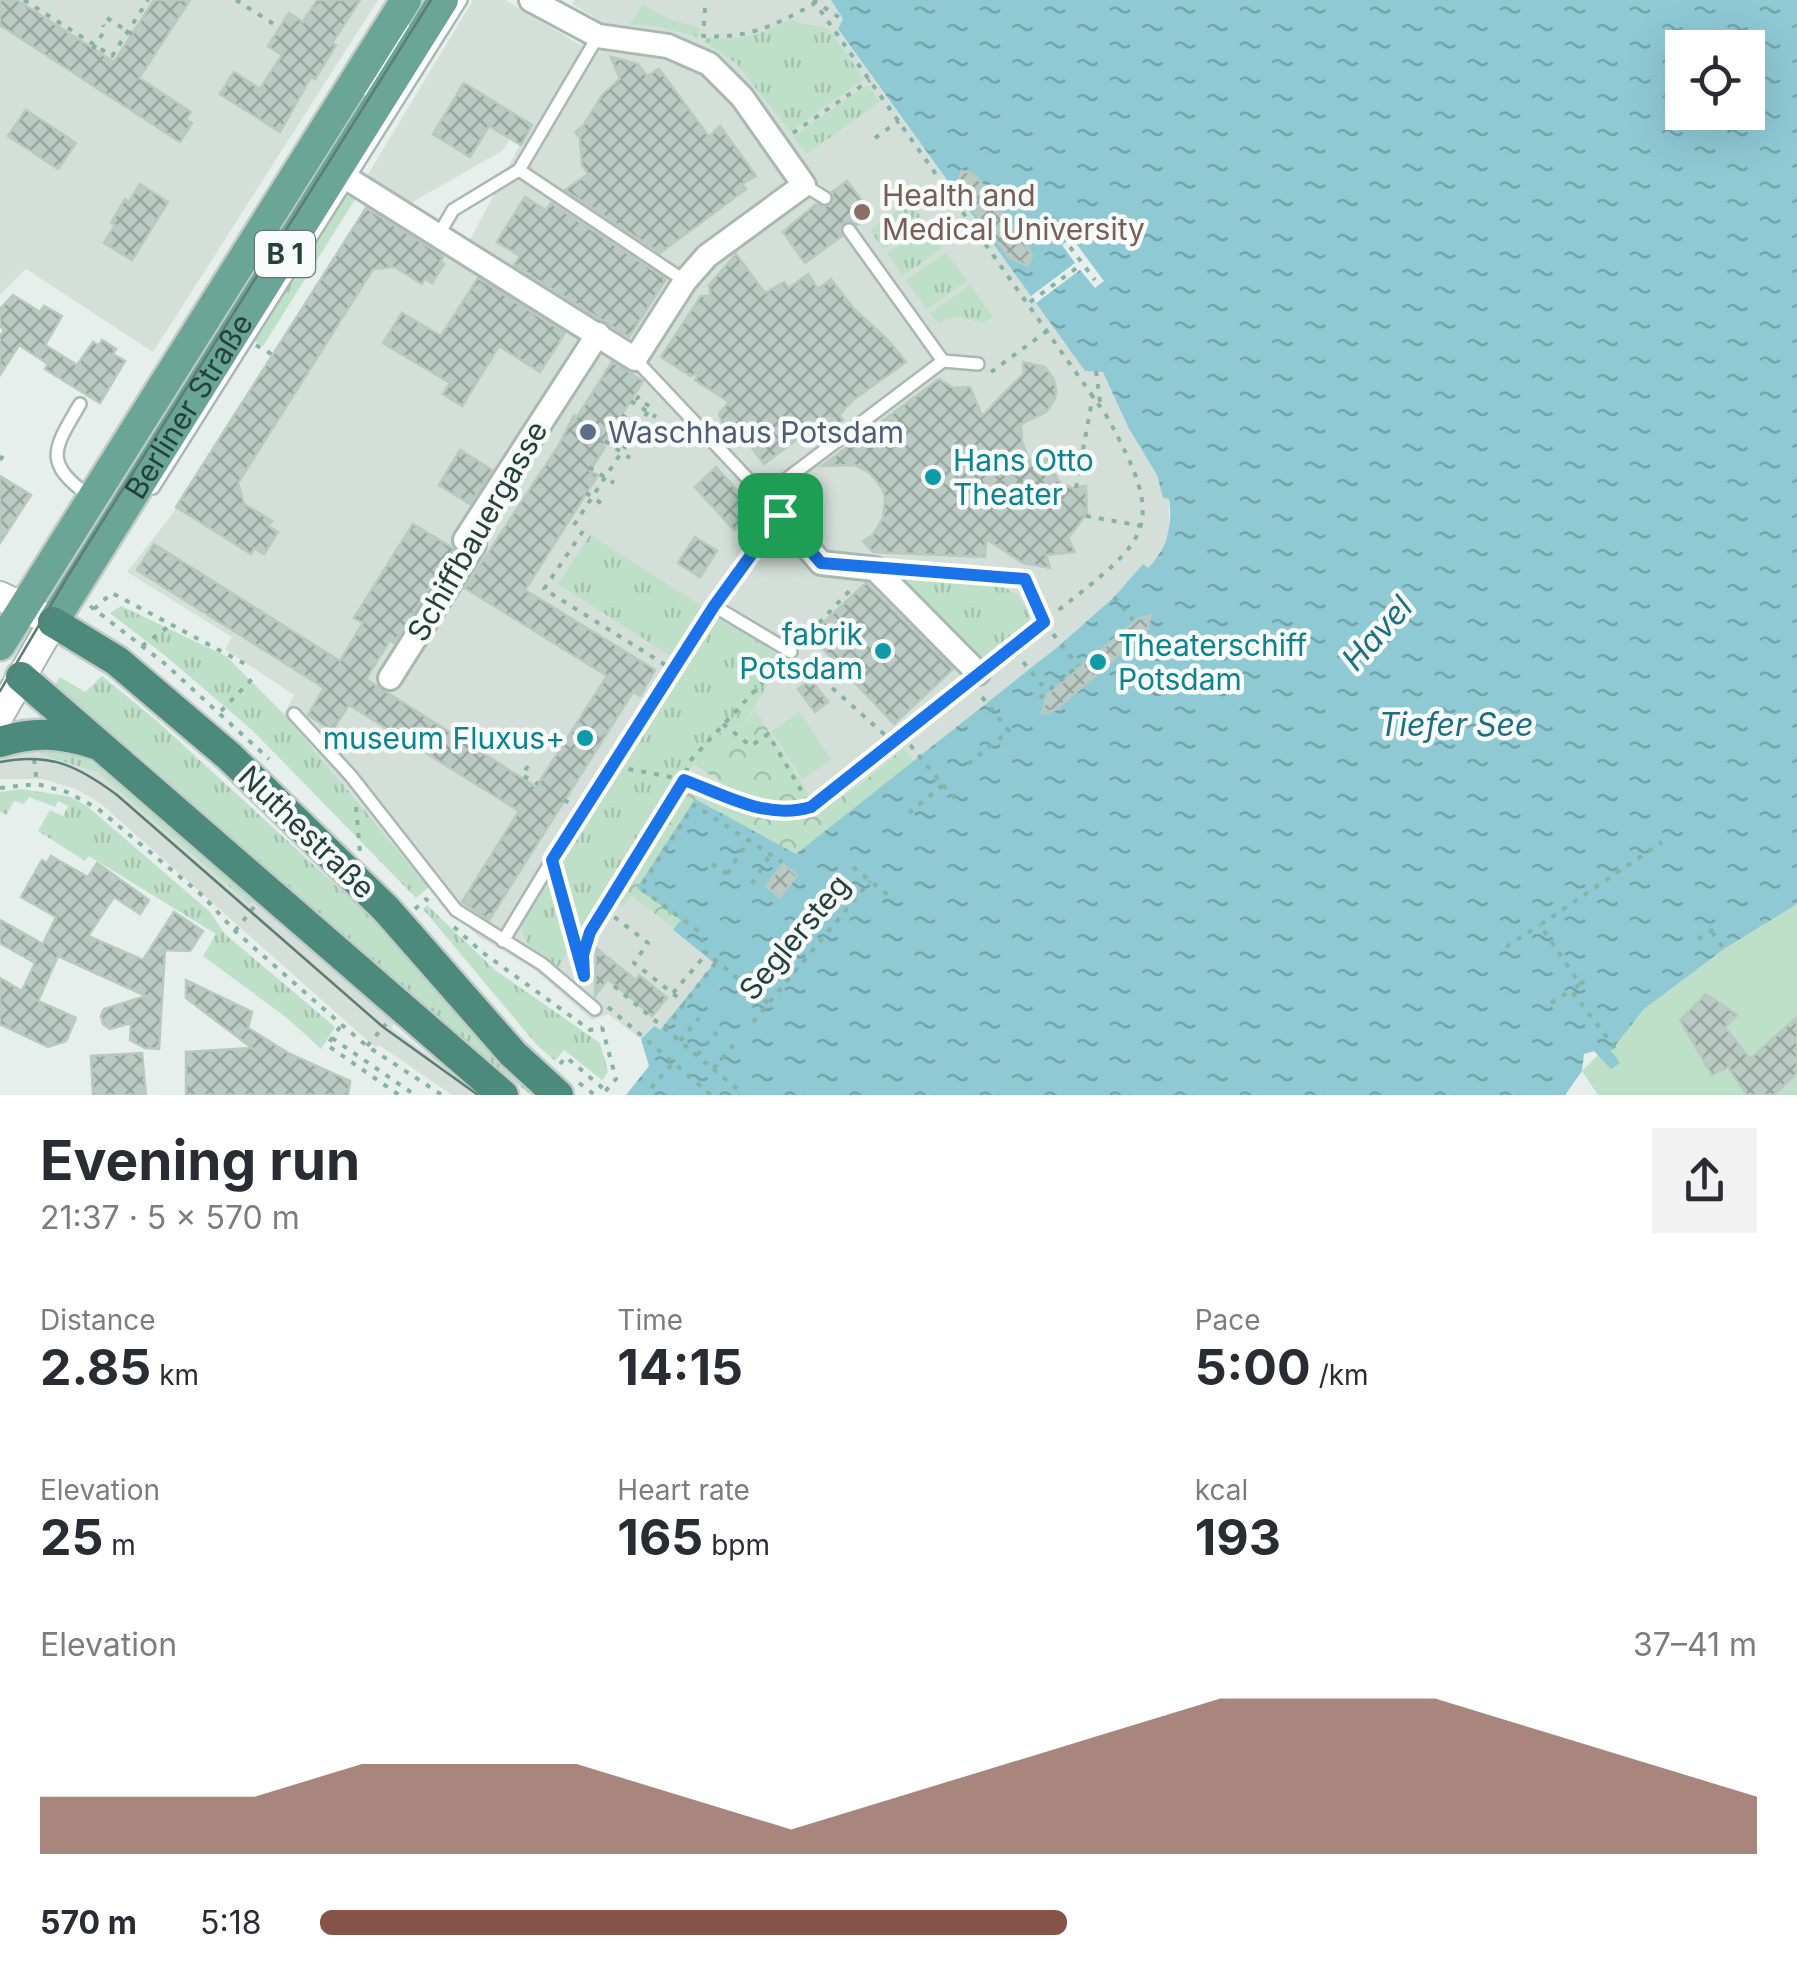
<!DOCTYPE html>
<html lang="en">
<head>
<meta charset="utf-8">
<style>
	:root { --surface:#fff; --page:#f2f2f3; --text:#2b2b33; --muted:#7c7c81; --accent:#855347 }
	body { margin:0; font-family:Inter,sans-serif; background:var(--page); color:var(--text); height:100vh; display:flex; flex-direction:column; font-size:38px; white-space:nowrap }
	* { box-sizing:border-box; margin:0 }
	p { font-size:32px; color:var(--muted) }
	.icon { flex:none; width:55px; height:55px; fill:none; stroke:currentColor; stroke-width:2; stroke-linecap:round; stroke-linejoin:round }
	.map { position:relative; height:1095px; overflow:hidden }
	.side { display:flex; flex-direction:column; background:var(--surface); flex:1 }
	.side>* { flex:none }
	.buttons { position:absolute; left:1665px; top:30px; display:grid; gap:20px }
	.buttons a { display:grid; place-items:center; width:100px; height:100px; border-radius:0px; background:var(--surface); box-shadow:0 10px 40px #0002; font-size:50px }
	.pin { position:absolute; display:grid; place-items:center; width:85px; height:85px; color:#fff; margin:-42px; border-radius:20px; box-shadow:0 5px 15px #0006 }
	.round { display:grid; place-items:center; flex:none; width:105px; height:105px; border-radius:0px; background:var(--page) }
	.head { display:flex; align-items:center; justify-content:space-between; height:170px; padding:0 40px }
	h1 { font-size:55px; font-weight:700; line-height:75px }
	.metrics { display:grid; grid-template-columns:repeat(3,1fr); gap:15px; height:170px; padding:10px 40px }
	.metrics div { display:grid; align-content:center }
	.metrics b { font-size:50px; font-weight:700 }
	.metrics small { font-size:28px; font-weight:400 }
	.metrics p { font-size:28px }
	.chart { height:280px; padding:20px 40px }
	.chart p { display:flex; justify-content:space-between }
	.chart svg { width:100%; height:180px; margin-top:10px; fill:var(--accent); opacity:.7 }
	ul { padding:0 40px; list-style:none; font-size:32px }
	li { display:grid; grid-template-columns:160px 120px 1fr; align-items:center; height:75px }
	li i { height:25px; border-radius:12px; background:var(--accent) }
	.map>svg:first-child { display:block }
	.built { fill:#d4dfda }
	.grass { fill:url(#grass-tufts) }
	.forest { fill:url(#forest-crowns) }
	.pitch { fill:#bfe0c8 }
	.water { fill:url(#water-ripples); fill-rule:evenodd }
	.pier { fill:#e6efeb }
	.building { fill:url(#building-cross-hatch); stroke:#b8c9c2; stroke-width:2.5 }
	.lines { fill:none; stroke-linecap:round; stroke-linejoin:round }
	.service-casing { stroke:#a8b8b2; stroke-width:16 }
	.minor-casing { stroke:#a8b8b2; stroke-width:28 }
	.tertiary-casing { stroke:#a8b8b2; stroke-width:32 }
	.primary-casing { stroke:#c2cac8; stroke-width:35 }
	.trunk-casing { stroke:#c2cac8; stroke-width:35 }
	.path { stroke:#86b3a5; stroke-width:4; stroke-dasharray:5 8; stroke-linecap:butt }
	.service { stroke:#fff; stroke-width:11 }
	.minor { stroke:#fff; stroke-width:22 }
	.tertiary { stroke:#fff; stroke-width:28 }
	.primary { stroke:#6aa596; stroke-width:30 }
	.trunk { stroke:#4c8a7c; stroke-width:30 }
	.tram { stroke:#5f7d75; stroke-width:2.5 }
	.route-casing { stroke:#fff; stroke-width:20 }
	.route { stroke:#1a73e8; stroke-width:12 }
	.education-dot { fill:#8d6e63; stroke:#f7fbf9; stroke-width:4 }
	.service-dot { fill:#5c6f8a; stroke:#f7fbf9; stroke-width:4 }
	.culture-dot { fill:#0f9aa8; stroke:#f7fbf9; stroke-width:4 }
	.labels { text-anchor:middle; dominant-baseline:central; stroke-width:9; stroke-linejoin:round; paint-order:stroke }
	.shield { fill:#f7fbf9; stroke:#637a73; stroke-width:2.5 }
	.shield-label { font-size:28px; font-weight:bold; fill:#24423a }
	.education-label { font-size:30px; fill:#785e54; stroke:#f7fbf9; text-anchor:start }
	.street-label { font-size:30px; fill:#24423a; stroke:#f7fbf9 }
	.service-label { font-size:30px; fill:#4e5e75; stroke:#f7fbf9; text-anchor:start }
	.culture-label { font-size:30px; fill:#0d838f; stroke:#f7fbf9; text-anchor:start }
	.water-label { font-size:32px; font-style:italic; fill:#1c6f80; stroke:#f7fbf9 }
</style>
</head>
<body>
<div class="map">
<svg width="1797" height="1095" viewBox="0 0 1797 1095">
	<defs>
		<pattern id="grass-tufts" width="24" height="20" patternUnits="userSpaceOnUse" patternTransform="scale(2.5)"><rect width="24" height="20" fill="#bfe0c8"/><path d="M3 7l-1-3M5 7V3M7 7l1-3M15 17l-1-3M17 17v-4M19 17l1-3" fill="none" stroke="#a4c1ad"/></pattern>
		<pattern id="forest-crowns" width="20" height="18" patternUnits="userSpaceOnUse" patternTransform="scale(2.5)"><rect width="20" height="18" fill="#bfe0c8"/><path d="M2 6a3 3 0 1 1 6 0M12 15a3 3 0 1 1 6 0" fill="none" stroke="#a4c1ad"/></pattern>
		<pattern id="water-ripples" width="26" height="14" patternUnits="userSpaceOnUse" patternTransform="scale(2.5)"><rect width="26" height="14" fill="#8ec9d4"/><path d="M2 4q2-2 4 0t4 0M15 11q2-2 4 0t4 0" fill="none" stroke="#74a5ad"/></pattern>
		<pattern id="building-cross-hatch" width="8" height="8" patternUnits="userSpaceOnUse" patternTransform="scale(2.5)"><rect width="8" height="8" fill="#bbcac4"/><path d="M0 0l8 8M0 8l8-8" fill="none" stroke="#98a6a0"/></pattern>
	</defs>
	<rect width="100%" height="100%" fill="#e6efeb"/>
	<g class="built">
		<polygon points="0,0 378,0 153,352 26,269 0,295"/>
		<polygon points="473,0 505,0 581,45 597,19 572,4 575,0 831,0 843,19 838,30 1085,371 1103,372 1128,427 1157,475 1163,498 1169,498 1169,531 1157,559 1148,568 1143,565 1114,597 1060,645 796,854 681,921 673,931 714,963 659,1031 653,1026 641,1039 608,1014 592,1020 535,970 478,936 439,898 284,714 294,695 225,649 232,637 127,572 171,516 369,204 459,261 520,145 510,139 502,151 409,204 367,176"/>
		<polygon points="28,752 75,762 97,772 251,903 257,897 396,1020 391,1028 485,1095 452,1095 379,1045 376,1048 100,803 76,789 43,779 0,779 0,759 5,755"/>
	</g>
	<g class="grass">
		<polygon points="642,4 669,19 700,28 698,37 655,26 630,25"/>
		<path d="M789 20 829 29 864 79 790 132 737 64 705 42V38C736 41 762 35 789 20Z"/>
		<polygon points="865,86 869,86 880,102 806,154 793,137"/>
		<polygon points="349,188 359,193 263,346 255,341"/>
		<polygon points="910,201 924,221 884,250 870,230"/>
		<polygon points="927,225 943,248 903,276 887,253"/>
		<polygon points="946,252 967,281 927,309 906,280"/>
		<path d="M970 285 993 317 982 324C966 316 953 314 938 324L930 313Z"/>
		<polygon points="590,535 705,608 674,658 558,584"/>
		<polygon points="895,576 999,584 1017,595 1038,622 981,665"/>
		<polygon points="121,606 226,656 284,714 429,887 416,898 252,730 168,658 110,613"/>
		<polygon points="715,614 784,658 739,732 728,724 668,795 558,967 528,945 520,925"/>
		<polygon points="102,676 157,721 375,921 536,1095 531,1095 444,1026 289,894 151,766 55,685 60,677 85,692"/>
		<polygon points="37,741 84,755 206,860 257,897 250,904 97,772 39,754"/>
		<polygon points="20,789 68,796 87,806 210,912 225,934 335,1027 321,1049 287,1018 203,956 216,934 89,856 85,861 38,831 50,810 63,816 68,806 58,801 55,807 29,797 24,804 14,801 6,815 0,812 0,792"/>
		<polygon points="427,905 495,970 600,1043 608,1072 602,1080 564,1050 555,1061 536,1044 423,909"/>
	</g>
	<g class="forest">
		<path d="M755 710 812 799C773 825 726 784 693 764L728 724 739 732Z"/>
		<path d="M904 748 914 761 796 854 674 928 632 896 622 907 616 900C637 866 662 813 693 789 717 794 736 809 759 815 817 830 863 781 904 748Z"/>
	</g>
	<g class="pitch">
		<polygon points="800,712 831,760 802,779 771,731"/>
		<polygon points="1797,904 1797,1095 1598,1095 1582,1071 1643,1010 1724,949"/>
	</g>
	<path class="water" d="M831 0H1797V904L1724 949 1643 1010 1611 1051 1620 1063 1611 1069 1594 1051 1584 1054 1582 1071 1565 1095H626L649 1066 641 1039 654 1026 660 1030 714 963 673 930 681 920 637 888 695 799 796 854 1060 645 1114 597 1143 564 1148 568C1167 549 1173 525 1169 499L1163 498 1157 475 1128 427 1103 372 1085 371 838 29 843 19ZM1682 48H1748V112H1682Z"/>
	<polygon class="pier" points="1072,238 1104,281 1095,288 1080,270 1036,303 1031,296 1075,263 1062,245"/>
	<g class="building">
		<polygon points="0,0 17,0 114,62 154,0 190,0 139,78 191,112 186,119 192,123 180,142 0,25"/>
		<polygon points="317,0 360,0 332,43 336,45 315,79 311,77 280,132 220,94 234,72 260,89 282,55 268,46 289,13 303,22"/>
		<polygon points="611,57 638,64 647,76 659,69 709,137 720,126 756,176 742,184 746,189 660,253 565,190 588,174 582,165 580,138 575,132 583,126 603,94 620,79"/>
		<polygon points="464,83 532,125 521,145 489,126 470,157 433,134"/>
		<polygon points="26,110 76,143 58,169 8,136"/>
		<polygon points="961,171 972,173 980,181 1026,245 1032,255 1028,266 1010,258 961,194 959,181"/>
		<polygon points="847,181 872,214 857,225 849,221 843,223 840,230 842,236 805,263 783,232 816,204 830,206 834,199 832,192"/>
		<polygon points="140,184 168,202 132,260 104,243 115,225 111,223 125,199 129,202"/>
		<polygon points="525,197 546,210 551,203 666,279 629,337 514,265 520,256 497,242"/>
		<polygon points="366,208 440,254 443,257 440,262 444,264 432,283 425,278 422,284 395,267 373,269 238,483 244,504 272,521 268,526 278,532 264,554 254,548 251,554 176,507"/>
		<polygon points="736,254 765,293 784,282 789,288 808,274 818,289 831,279 854,309 886,338 906,362 853,400 839,415 843,420 824,439 814,439 805,433 764,464 737,428 724,428 719,414 729,402 695,380 700,372 691,376 661,357 701,296 711,296 709,285"/>
		<polygon points="478,278 565,333 540,372 499,346 462,406 443,394 450,383 383,343 402,313 441,336"/>
		<polygon points="13,295 40,312 44,306 62,316 45,345 77,365 93,342 99,345 102,340 116,349 113,354 125,361 100,403 45,369 48,364 19,345 0,375 0,337 4,330 0,326 0,309"/>
		<polygon points="612,362 643,381 603,445 605,447 590,471 598,475 525,590 655,670 640,696 633,692 489,920 462,902 519,811 349,705 332,731 308,715 324,688 137,570 154,544 340,661 363,623 354,618 413,524 454,549 394,643 390,640 366,679 536,787 607,676 465,588 559,445 574,415 577,417"/>
		<polygon points="1023,362 1045,367 1053,378 1056,389 1055,399 1046,412 1021,424 1022,442 1029,460 1052,459 1053,472 1061,484 1072,488 1086,486 1087,513 1068,538 1075,552 1046,555 1050,568 1023,563 986,539 985,557 873,552 863,541 873,535 883,518 885,498 882,488 870,473 855,465 822,466 939,379 953,388 970,387 982,416 1024,373"/>
		<polygon points="460,450 492,470 470,504 439,485"/>
		<polygon points="716,467 756,511 734,530 695,487"/>
		<polygon points="0,476 31,495 0,543"/>
		<polygon points="695,537 717,551 700,577 678,563"/>
		<polygon points="866,583 953,669 894,724 810,635"/>
		<polygon points="1151,615 1147,630 1057,709 1042,714 1047,695 1138,619"/>
		<polygon points="811,679 828,702 815,712 798,689"/>
		<polygon points="51,856 88,877 97,863 149,900 140,914 114,897 88,936 143,960 174,912 203,931 190,951 165,950 159,1049 145,1048 130,1040 131,1023 110,1029 103,1024 101,1016 104,1009 146,996 58,956 38,1001 76,1018 66,1041 48,1047 0,1024 0,978 22,991 35,963 0,943 0,920 43,944 56,917 21,897 42,860 47,863"/>
		<polygon points="783,864 797,875 780,898 766,886"/>
		<polygon points="596,948 636,980 639,975 667,998 652,1016 608,979 595,996"/>
		<polygon points="186,980 252,1012 248,1028 290,1054 350,1081 348,1095 186,1095 186,1052 252,1048 186,998"/>
		<polygon points="1706,994 1737,1015 1725,1027 1750,1059 1797,1017 1797,1073 1774,1095 1747,1095 1728,1067 1712,1075 1680,1020"/>
		<polygon points="142,1053 146,1095 93,1095 91,1056"/>
	</g>
	<g class="lines">
		<defs>
			<g id="service">
				<polyline points="367,90 405,29"/>
				<polyline points="519,170 685,281"/>
				<polyline points="804,185 825,198"/>
				<polyline points="849,230 943,361"/>
				<polyline points="439,234 453,210 519,170 598,36"/>
				<polyline points="635,359 764,496 943,361"/>
				<polyline points="943,361 978,364"/>
				<path d="M80 404C53 450 43 462 89 496"/>
				<polyline points="153,488 461,0"/>
				<polyline points="780,515 714,606 791,652"/>
				<polyline points="881,570 1025,579 1044,622"/>
				<polyline points="294,714 351,776 456,910 542,964 595,1009"/>
				<polyline points="503,941 552,860"/>
			</g>
			<g id="minor">
				<polyline points="337,172 635,359 685,281 707,256 804,185 742,97 709,64 668,46 598,36 531,0"/>
				<polyline points="764,496 821,563 875,569 978,673"/>
				<polyline points="390,678 474,545 465,540 598,334"/>
			</g>
			<polyline id="tertiary" points="0,596 53,622 0,714"/>
			<g id="primary">
				<path id="s1" d="M53 622 443 0"/>
				<polyline points="0,645 406,0"/>
			</g>
			<g id="trunk">
				<polyline points="53,622 117,661 230,757 386,909 513,1054 558,1095"/>
				<polyline points="21,677 503,1095"/>
				<path d="M0 742C33 731 62 733 95 744"/>
			</g>
		</defs>
		<use href="#service" class="service-casing"/>
		<use href="#minor" class="minor-casing"/>
		<use href="#tertiary" class="tertiary-casing"/>
		<use href="#primary" class="primary-casing"/>
		<use href="#trunk" class="trunk-casing"/>
		<g class="path">
			<polyline points="24,0 112,56 148,0"/>
			<polyline points="236,0 280,28"/>
			<polyline points="813,0 840,18"/>
			<path d="M705 8 703 36C747 39 777 25 815 3L1106 415C1169 528 1150 538 1056 612"/>
			<polyline points="107,18 132,34"/>
			<polyline points="93,49 105,30 103,25"/>
			<polyline points="793,133 870,80"/>
			<polyline points="875,138 899,121"/>
			<polyline points="1070,247 1095,280"/>
			<polyline points="1030,302 1082,264"/>
			<polyline points="256,345 273,355"/>
			<polyline points="1096,371 1100,402"/>
			<polyline points="991,372 1047,331"/>
			<polyline points="631,401 656,417"/>
			<polyline points="622,415 647,432"/>
			<polyline points="605,441 630,458"/>
			<polyline points="0,460 5,453"/>
			<polyline points="589,467 614,483"/>
			<polyline points="1076,488 1093,395"/>
			<polyline points="586,493 601,503"/>
			<polyline points="1086,516 1142,526"/>
			<polyline points="574,525 651,407 637,399 640,394"/>
			<polyline points="583,531 544,589 675,671"/>
			<polyline points="1114,597 1133,620"/>
			<polyline points="90,606 164,663 269,759"/>
			<polyline points="94,609 112,593 247,665"/>
			<polyline points="1053,634 1078,666"/>
			<polyline points="801,642 853,587"/>
			<polyline points="142,646 172,624"/>
			<polyline points="1015,652 1047,691"/>
			<polyline points="994,661 1033,630"/>
			<polyline points="803,662 893,742"/>
			<polyline points="1040,698 1080,664"/>
			<polyline points="221,711 256,675"/>
			<polyline points="723,724 751,746 768,734 811,807"/>
			<polyline points="902,735 943,785 904,817"/>
			<polyline points="34,759 37,784"/>
			<polyline points="968,764 1009,731 978,692"/>
			<polyline points="528,766 522,775 538,784"/>
			<polyline points="613,766 707,618"/>
			<polyline points="943,785 959,803"/>
			<polyline points="0,788 37,784 67,792 97,808 203,896 235,931 342,1025 367,1046 442,1095"/>
			<polyline points="564,800 584,811"/>
			<polyline points="356,807 360,852"/>
			<path d="M558 851 613 766C636 771 660 774 683 780 730 792 761 821 811 807L963 686"/>
			<polyline points="712,864 732,877"/>
			<polyline points="853,867 894,900"/>
			<polyline points="727,874 748,841"/>
			<polyline points="557,878 584,980"/>
			<polyline points="752,884 770,855"/>
			<polyline points="415,909 426,899 433,907"/>
			<polyline points="604,909 648,943 634,963 685,1003"/>
			<polyline points="454,927 482,952 590,1030 602,1027"/>
			<polyline points="235,931 254,907"/>
			<polyline points="1712,932 1724,949"/>
			<polyline points="1698,939 1720,925"/>
			<polyline points="1506,947 1540,925"/>
			<polyline points="583,966 590,932 684,780 689,762 782,661"/>
			<polyline points="1580,984 1591,977"/>
			<polyline points="614,986 713,1069 736,1042"/>
			<polyline points="673,993 707,953"/>
			<polyline points="768,1003 704,951 701,933 640,888 694,805 782,862"/>
			<polyline points="1551,1003 1571,990"/>
			<polyline points="608,1007 711,1095"/>
			<polyline points="753,1022 870,881"/>
			<polyline points="340,1027 327,1045 399,1095"/>
			<polyline points="602,1027 616,1079 602,1095"/>
			<polyline points="665,1029 717,961"/>
			<polyline points="332,1038 415,1095"/>
			<polyline points="680,1041 699,1018"/>
			<polyline points="367,1046 386,1024"/>
			<polyline points="1615,1048 1571,990 1580,984 1540,925 1662,842"/>
			<polyline points="697,1055 717,1032"/>
			<polyline points="560,1064 566,1057 605,1090"/>
			<polyline points="713,1069 740,1091"/>
			<polyline points="579,1083 595,1095"/>
			<polyline points="651,1088 673,1063"/>
		</g>
		<use href="#service" class="service"/>
		<use href="#minor" class="minor"/>
		<use href="#tertiary" class="tertiary"/>
		<use href="#primary" class="primary"/>
		<use href="#trunk" class="trunk"/>
		<g class="tram">
			<polyline points="0,691 68,576 431,0"/>
			<path d="M0 762C50 752 78 766 117 795L383 1027 478 1095"/>
		</g>
	</g>
	<g class="lines">
		<defs>
			<path id="route" d="M780 515 821 563 1025 579 1044 622 811 807C767 820 727 796 684 780L590 932 583 955 584 976 552 860 714 606Z"/>
		</defs>
		<use href="#route" class="route-casing"/>
		<use href="#route" class="route"/>
	</g>
	<circle class="education-dot" cx="862" cy="212" r="10"/>
	<circle class="service-dot" cx="588" cy="432" r="10"/>
	<g class="culture-dot">
		<circle cx="933" cy="477" r="10"/>
		<circle cx="883" cy="651" r="10"/>
		<circle cx="1098" cy="662" r="10"/>
		<circle cx="585" cy="738" r="10"/>
	</g>
	<g class="labels">
		<rect class="shield" x="255" y="231" width="60" height="46" rx="8"/>
		<g class="shield-label">
			<text x="285" y="254">B 1</text>
		</g>
		<g class="education-label">
			<text x="882" y="195">Health and<tspan x="882" dy="34">Medical University</tspan></text>
		</g>
		<g class="street-label">
			<text stroke="none"><textPath href="#s1" startOffset="255">Berliner Straße</textPath></text>
			<text transform="translate(477 531) rotate(-60)">Schiffbauergasse</text>
			<text transform="translate(307 832) rotate(44)">Nuthestraße</text>
			<text transform="translate(794 937) rotate(-50)">Seglersteg</text>
		</g>
		<g class="service-label">
			<text x="608" y="432">Waschhaus Potsdam</text>
		</g>
		<g class="culture-label">
			<text x="953" y="460">Hans Otto<tspan x="953" dy="34">Theater</tspan></text>
			<text x="863" y="634" text-anchor="end">fabrik<tspan x="863" dy="34">Potsdam</tspan></text>
			<text x="1118" y="645">Theaterschiff<tspan x="1118" dy="34">Potsdam</tspan></text>
			<text x="565" y="738" text-anchor="end">museum Fluxus+</text>
		</g>
		<g class="water-label">
			<text transform="translate(1377 633) rotate(-48)">Havel</text>
			<text x="1456" y="724">Tiefer See</text>
		</g>
	</g>
</svg>
<div class="buttons">
<a><svg class="icon" aria-label="locate" viewBox="0 0 24 24"><circle cx="12" cy="12" r="6"/><path d="M12 2v4M12 18v4M2 12h4M18 12h4"/></svg></a>
</div>
<div class="pin" style="left:780px;top:515px;background:#1e9e55"><svg class="icon" aria-label="arrive" viewBox="0 0 24 24"><path d="M6 21V4h12l-3 4 3 4H6"/></svg></div>
</div>
<section class="side">
<div class="head"><div><h1>Evening run</h1><p>21:37 · 5 × 570 m</p></div><a class="round"><svg class="icon" aria-label="share" viewBox="0 0 24 24"><path d="M12 15V3M7 8l5-5 5 5M5 13v7h14v-7"/></svg></a></div>
<div class="metrics">
<div><p>Distance</p><b>2.85<small> km</small></b></div>
<div><p>Time</p><b>14:15</b></div>
<div><p>Pace</p><b>5:00<small> /km</small></b></div>
</div>
<div class="metrics">
<div><p>Elevation</p><b>25<small> m</small></b></div>
<div><p>Heart rate</p><b>165<small> bpm</small></b></div>
<div><p>kcal</p><b>193</b></div>
</div>
<div class="chart"><p><span>Elevation</span>37–41 m</p>
<svg viewBox="0 0 160 44" preserveAspectRatio="none"><path d="M0 44V30L10 30L20 30L30 22L40 22L50 22L60 30L70 38L80 30L90 22L100 14L110 6L120 6L130 6L140 14L150 22L160 30V44z"/></svg>
</div>
<ul>
<li><b>570 m</b>5:18<i style="width:52%"></i></li>
</ul>
</section>
</body>
</html>
